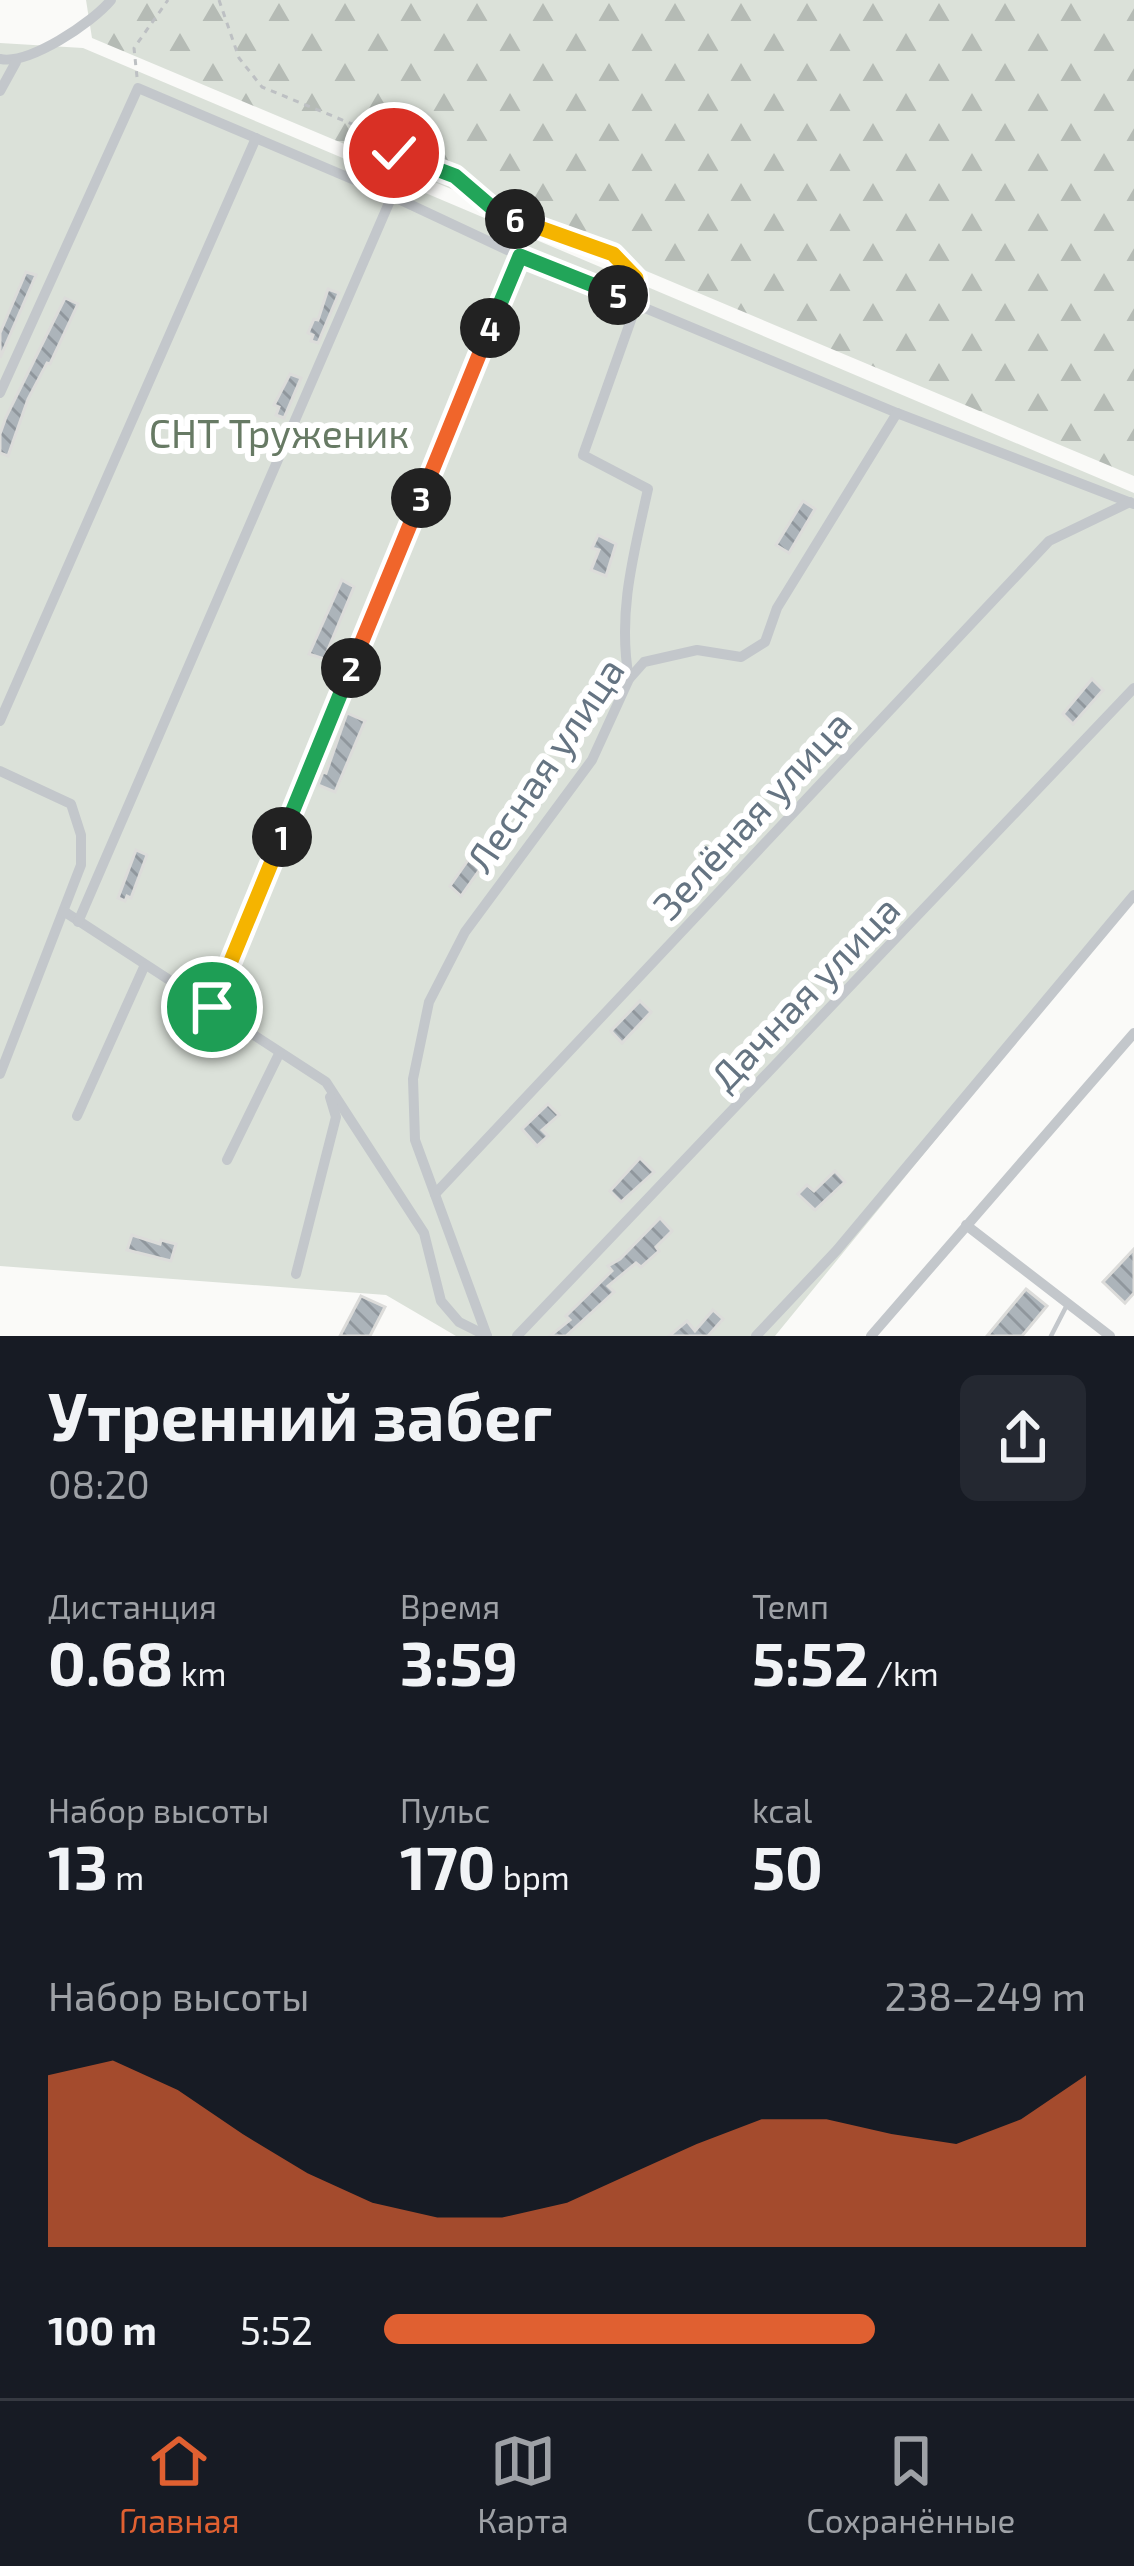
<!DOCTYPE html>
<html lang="ru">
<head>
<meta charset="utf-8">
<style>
	:root { --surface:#171b24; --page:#242831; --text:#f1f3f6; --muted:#9ea1a6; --line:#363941; --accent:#e06031 }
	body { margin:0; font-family:"Exo 2",sans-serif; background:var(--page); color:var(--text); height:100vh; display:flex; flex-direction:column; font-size:45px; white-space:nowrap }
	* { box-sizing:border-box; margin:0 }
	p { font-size:39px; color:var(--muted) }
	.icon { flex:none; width:66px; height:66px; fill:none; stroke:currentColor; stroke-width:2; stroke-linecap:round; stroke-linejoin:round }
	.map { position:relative; height:1336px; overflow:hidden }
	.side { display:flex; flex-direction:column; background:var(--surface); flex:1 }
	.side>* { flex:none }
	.pin { position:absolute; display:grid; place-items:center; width:102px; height:102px; color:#fff; margin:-51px; border:6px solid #fff; border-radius:50%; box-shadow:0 3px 12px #0007 }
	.km { position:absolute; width:60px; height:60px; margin:-30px; border-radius:50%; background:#222; color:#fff; font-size:33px; line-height:60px; text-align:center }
	.round { display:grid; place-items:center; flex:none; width:126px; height:126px; border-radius:18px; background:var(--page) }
	.overview { display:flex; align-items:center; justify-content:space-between; height:204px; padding:0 48px }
	h1 { font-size:66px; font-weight:700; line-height:90px }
	.metrics { display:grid; grid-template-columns:repeat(3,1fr); gap:18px; height:204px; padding:12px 48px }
	.metrics div { display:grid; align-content:center }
	.metrics b { font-size:60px; font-weight:700 }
	.metrics small { font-size:33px; font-weight:400 }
	.metrics p { font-size:33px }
	.chart { height:336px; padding:24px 48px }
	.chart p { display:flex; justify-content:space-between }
	.chart svg { width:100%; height:216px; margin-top:12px; fill:var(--accent); opacity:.7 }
	ul { padding:0 48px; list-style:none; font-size:39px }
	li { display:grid; grid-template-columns:192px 144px 1fr; align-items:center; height:90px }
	li i { height:30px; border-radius:15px; background:var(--accent) }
	.tab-bar { display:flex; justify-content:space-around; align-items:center; height:168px; border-top:3px solid var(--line); background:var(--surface); font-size:33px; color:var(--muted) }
	.tab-bar a { display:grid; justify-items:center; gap:6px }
	.tab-bar .current { color:var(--accent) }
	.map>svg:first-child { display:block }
	.forest { fill:url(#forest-firs) }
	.green { fill:#dbe1d9 }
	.building { fill:url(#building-back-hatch); stroke:#dcdcda; stroke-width:3 }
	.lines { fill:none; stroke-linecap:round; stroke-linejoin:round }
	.path { stroke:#bdc0c3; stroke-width:3; stroke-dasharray:6 6; stroke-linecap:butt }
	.service { stroke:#c3c7cb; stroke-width:4.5 }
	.minor { stroke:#c3c7cb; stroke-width:10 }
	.split-1-casing { stroke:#fff; stroke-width:24 }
	.split-2-casing { stroke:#fff; stroke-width:24 }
	.split-3-casing { stroke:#fff; stroke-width:24 }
	.split-4-casing { stroke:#fff; stroke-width:24 }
	.split-5-casing { stroke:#fff; stroke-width:24 }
	.split-6-casing { stroke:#fff; stroke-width:24 }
	.split-7-casing { stroke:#fff; stroke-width:24 }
	.split-1 { stroke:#f5b400; stroke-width:15 }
	.split-2 { stroke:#22a559; stroke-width:15 }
	.split-3 { stroke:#f0652b; stroke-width:15 }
	.split-4 { stroke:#f0652b; stroke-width:15 }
	.split-5 { stroke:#22a559; stroke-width:15 }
	.split-6 { stroke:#f5b400; stroke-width:15 }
	.split-7 { stroke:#22a559; stroke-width:15 }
	.labels { text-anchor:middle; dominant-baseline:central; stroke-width:12; stroke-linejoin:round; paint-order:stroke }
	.park-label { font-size:39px; fill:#677a64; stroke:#fff }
	.street-label { font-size:39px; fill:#657482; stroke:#fff }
</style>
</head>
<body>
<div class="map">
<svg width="1134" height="1336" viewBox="0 0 1134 1336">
	<defs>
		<pattern id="forest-firs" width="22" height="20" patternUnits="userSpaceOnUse" patternTransform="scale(3)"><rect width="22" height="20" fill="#dbe1d9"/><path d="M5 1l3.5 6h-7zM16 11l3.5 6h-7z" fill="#b5bbb5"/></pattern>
		<pattern id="building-back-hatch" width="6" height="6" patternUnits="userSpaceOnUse" patternTransform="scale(3)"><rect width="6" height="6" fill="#acb4ba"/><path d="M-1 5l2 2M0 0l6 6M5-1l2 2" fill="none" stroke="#90979d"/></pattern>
	</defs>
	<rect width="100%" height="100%" fill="#fafaf8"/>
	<polygon class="forest" points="86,0 1134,0 1134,476 92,38"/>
	<polygon class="green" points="0,43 83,48 1134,493 1134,897 775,1336 456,1336 386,1295 0,1266"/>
	<g class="building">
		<polygon points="26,272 36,275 0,358 0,333"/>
		<polygon points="328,289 339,293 318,343 311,341 313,335 308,333 314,319 318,320"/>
		<polygon points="65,298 78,304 50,364 47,363 28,399 8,456 0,453 0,434 6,417"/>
		<polygon points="290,374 301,378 284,418 276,415 279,407 274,405"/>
		<polygon points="803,501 815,509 789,553 776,545"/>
		<polygon points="598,535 616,544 606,576 591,570 599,550 592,548"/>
		<polygon points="342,580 354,587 324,659 309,654"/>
		<polygon points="1092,679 1103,690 1073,724 1063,714"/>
		<polygon points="347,713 365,721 335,792 318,785 323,772 326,773"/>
		<polygon points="136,850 147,855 131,898 127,896 125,901 118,898"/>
		<polygon points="473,853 485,862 461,896 450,886"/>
		<polygon points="640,1001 651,1012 622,1043 611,1031"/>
		<polygon points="548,1104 559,1115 542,1130 548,1136 537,1146 522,1129"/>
		<polygon points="640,1158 654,1172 621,1202 610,1191"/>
		<polygon points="835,1171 845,1182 815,1210 798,1194 807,1185 814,1191"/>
		<polygon points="660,1218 672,1231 656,1247 659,1251 641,1267 636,1263 608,1286 614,1292 566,1336 550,1336 570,1320 566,1316 612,1271 608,1266 620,1259"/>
		<polygon points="132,1235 160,1244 161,1240 176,1244 171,1261 127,1250"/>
		<polygon points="1134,1249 1134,1293 1125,1303 1103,1282"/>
		<polygon points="1026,1289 1047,1306 1022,1336 987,1336"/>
		<polygon points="361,1296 385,1307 370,1336 340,1336"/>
		<polygon points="713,1310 723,1319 708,1336 669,1336 687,1321 695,1331"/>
	</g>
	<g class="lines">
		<g class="path">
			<polyline points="219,0 239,58 262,87 357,126 394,153 455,175 497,212 613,254 636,278 637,292"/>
			<polyline points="137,77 134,48 168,0"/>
		</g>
		<polyline class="service" points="1051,1336 1068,1303"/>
		<g class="minor">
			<path d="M0 59C29 65 92 23 111 0"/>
			<polyline points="0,91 16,62"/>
			<polyline points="0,393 138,88 392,196 520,256 897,413 1134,504"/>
			<path d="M629 679C617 613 634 553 648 489L583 455 637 303"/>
			<polyline points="0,721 256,138"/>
			<polyline points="0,771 71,804 81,835 81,865 0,1074"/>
			<polyline points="65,912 326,1082 424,1233 441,1301 459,1322 487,1336"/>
			<polyline points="78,922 392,196"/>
			<polyline points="213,1007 520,256"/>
			<polyline points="77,1116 144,967"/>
			<polyline points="227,1160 279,1054"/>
			<polyline points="435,1194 1049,541 1130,502"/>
			<polyline points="966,1225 1110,1336"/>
			<polyline points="296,1274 336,1117 330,1097"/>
			<polyline points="487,1336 415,1140 413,1079 429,1002 465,932 592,760 629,679 644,662 697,650 741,657 765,642 777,608 897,413"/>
			<polyline points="517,1336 1134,688"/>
			<polyline points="756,1336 837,1250 1134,895"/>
			<polyline points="871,1336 1134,1033"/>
		</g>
	</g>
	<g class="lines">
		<defs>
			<polyline id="split-1" points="212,1007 282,837"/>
			<polyline id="split-2" points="282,837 351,668"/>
			<polyline id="split-3" points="351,668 421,498"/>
			<polyline id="split-4" points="421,498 490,328"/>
			<polyline id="split-5" points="490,328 520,256 618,295"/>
			<polyline id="split-6" points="515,219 613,254 636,278 638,303 618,295"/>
			<polyline id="split-7" points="394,153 455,176 497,212 515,219"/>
		</defs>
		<use href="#split-1" class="split-1-casing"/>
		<use href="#split-2" class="split-2-casing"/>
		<use href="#split-3" class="split-3-casing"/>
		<use href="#split-4" class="split-4-casing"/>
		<use href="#split-5" class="split-5-casing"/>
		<use href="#split-6" class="split-6-casing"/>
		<use href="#split-7" class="split-7-casing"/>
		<use href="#split-1" class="split-1"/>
		<use href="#split-2" class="split-2"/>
		<use href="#split-3" class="split-3"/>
		<use href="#split-4" class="split-4"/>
		<use href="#split-5" class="split-5"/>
		<use href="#split-6" class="split-6"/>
		<use href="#split-7" class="split-7"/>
	</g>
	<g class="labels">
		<g class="park-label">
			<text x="279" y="432">СНТ Труженик</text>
		</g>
		<g class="street-label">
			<text transform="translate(544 764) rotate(-56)">Лесная улица</text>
			<text transform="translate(751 814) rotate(-47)">Зелёная улица</text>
			<text transform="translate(804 992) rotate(-46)">Дачная улица</text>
		</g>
	</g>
</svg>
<div class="pin" style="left:212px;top:1007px;background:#1e9e55"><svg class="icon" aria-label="arrive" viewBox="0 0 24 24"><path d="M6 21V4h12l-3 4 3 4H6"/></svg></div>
<div class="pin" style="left:394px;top:153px;background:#d93025"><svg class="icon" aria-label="check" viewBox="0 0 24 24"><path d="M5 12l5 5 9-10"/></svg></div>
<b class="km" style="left:282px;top:837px">1</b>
<b class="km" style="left:351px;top:668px">2</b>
<b class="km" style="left:421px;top:498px">3</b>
<b class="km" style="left:490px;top:328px">4</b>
<b class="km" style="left:618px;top:295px">5</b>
<b class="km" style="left:515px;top:219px">6</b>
</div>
<section class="side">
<div class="overview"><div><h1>Утренний забег</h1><p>08:20</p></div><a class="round"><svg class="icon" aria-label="share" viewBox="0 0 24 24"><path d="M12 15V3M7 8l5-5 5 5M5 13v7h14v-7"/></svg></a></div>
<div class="metrics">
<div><p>Дистанция</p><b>0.68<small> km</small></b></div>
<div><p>Время</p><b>3:59</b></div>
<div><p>Темп</p><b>5:52<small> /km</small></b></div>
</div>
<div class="metrics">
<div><p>Набор высоты</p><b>13<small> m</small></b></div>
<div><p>Пульс</p><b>170<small> bpm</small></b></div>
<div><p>kcal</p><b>50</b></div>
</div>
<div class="chart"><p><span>Набор высоты</span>238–249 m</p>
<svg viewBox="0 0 160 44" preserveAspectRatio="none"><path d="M0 44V9L10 6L20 12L30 21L40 29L50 35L60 38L70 38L80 35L90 29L100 23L110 18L120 18L130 21L140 23L150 18L160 9V44z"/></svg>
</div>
<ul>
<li><b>100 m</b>5:52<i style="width:70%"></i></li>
</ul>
</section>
<nav class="tab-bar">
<a class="current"><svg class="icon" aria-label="home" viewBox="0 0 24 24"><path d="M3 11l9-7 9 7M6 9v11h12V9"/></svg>Главная</a>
<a><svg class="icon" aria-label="map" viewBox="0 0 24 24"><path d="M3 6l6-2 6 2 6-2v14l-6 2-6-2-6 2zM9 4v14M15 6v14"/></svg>Карта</a>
<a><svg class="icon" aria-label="saved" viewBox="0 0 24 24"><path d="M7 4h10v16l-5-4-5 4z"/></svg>Сохранённые</a>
</nav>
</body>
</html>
